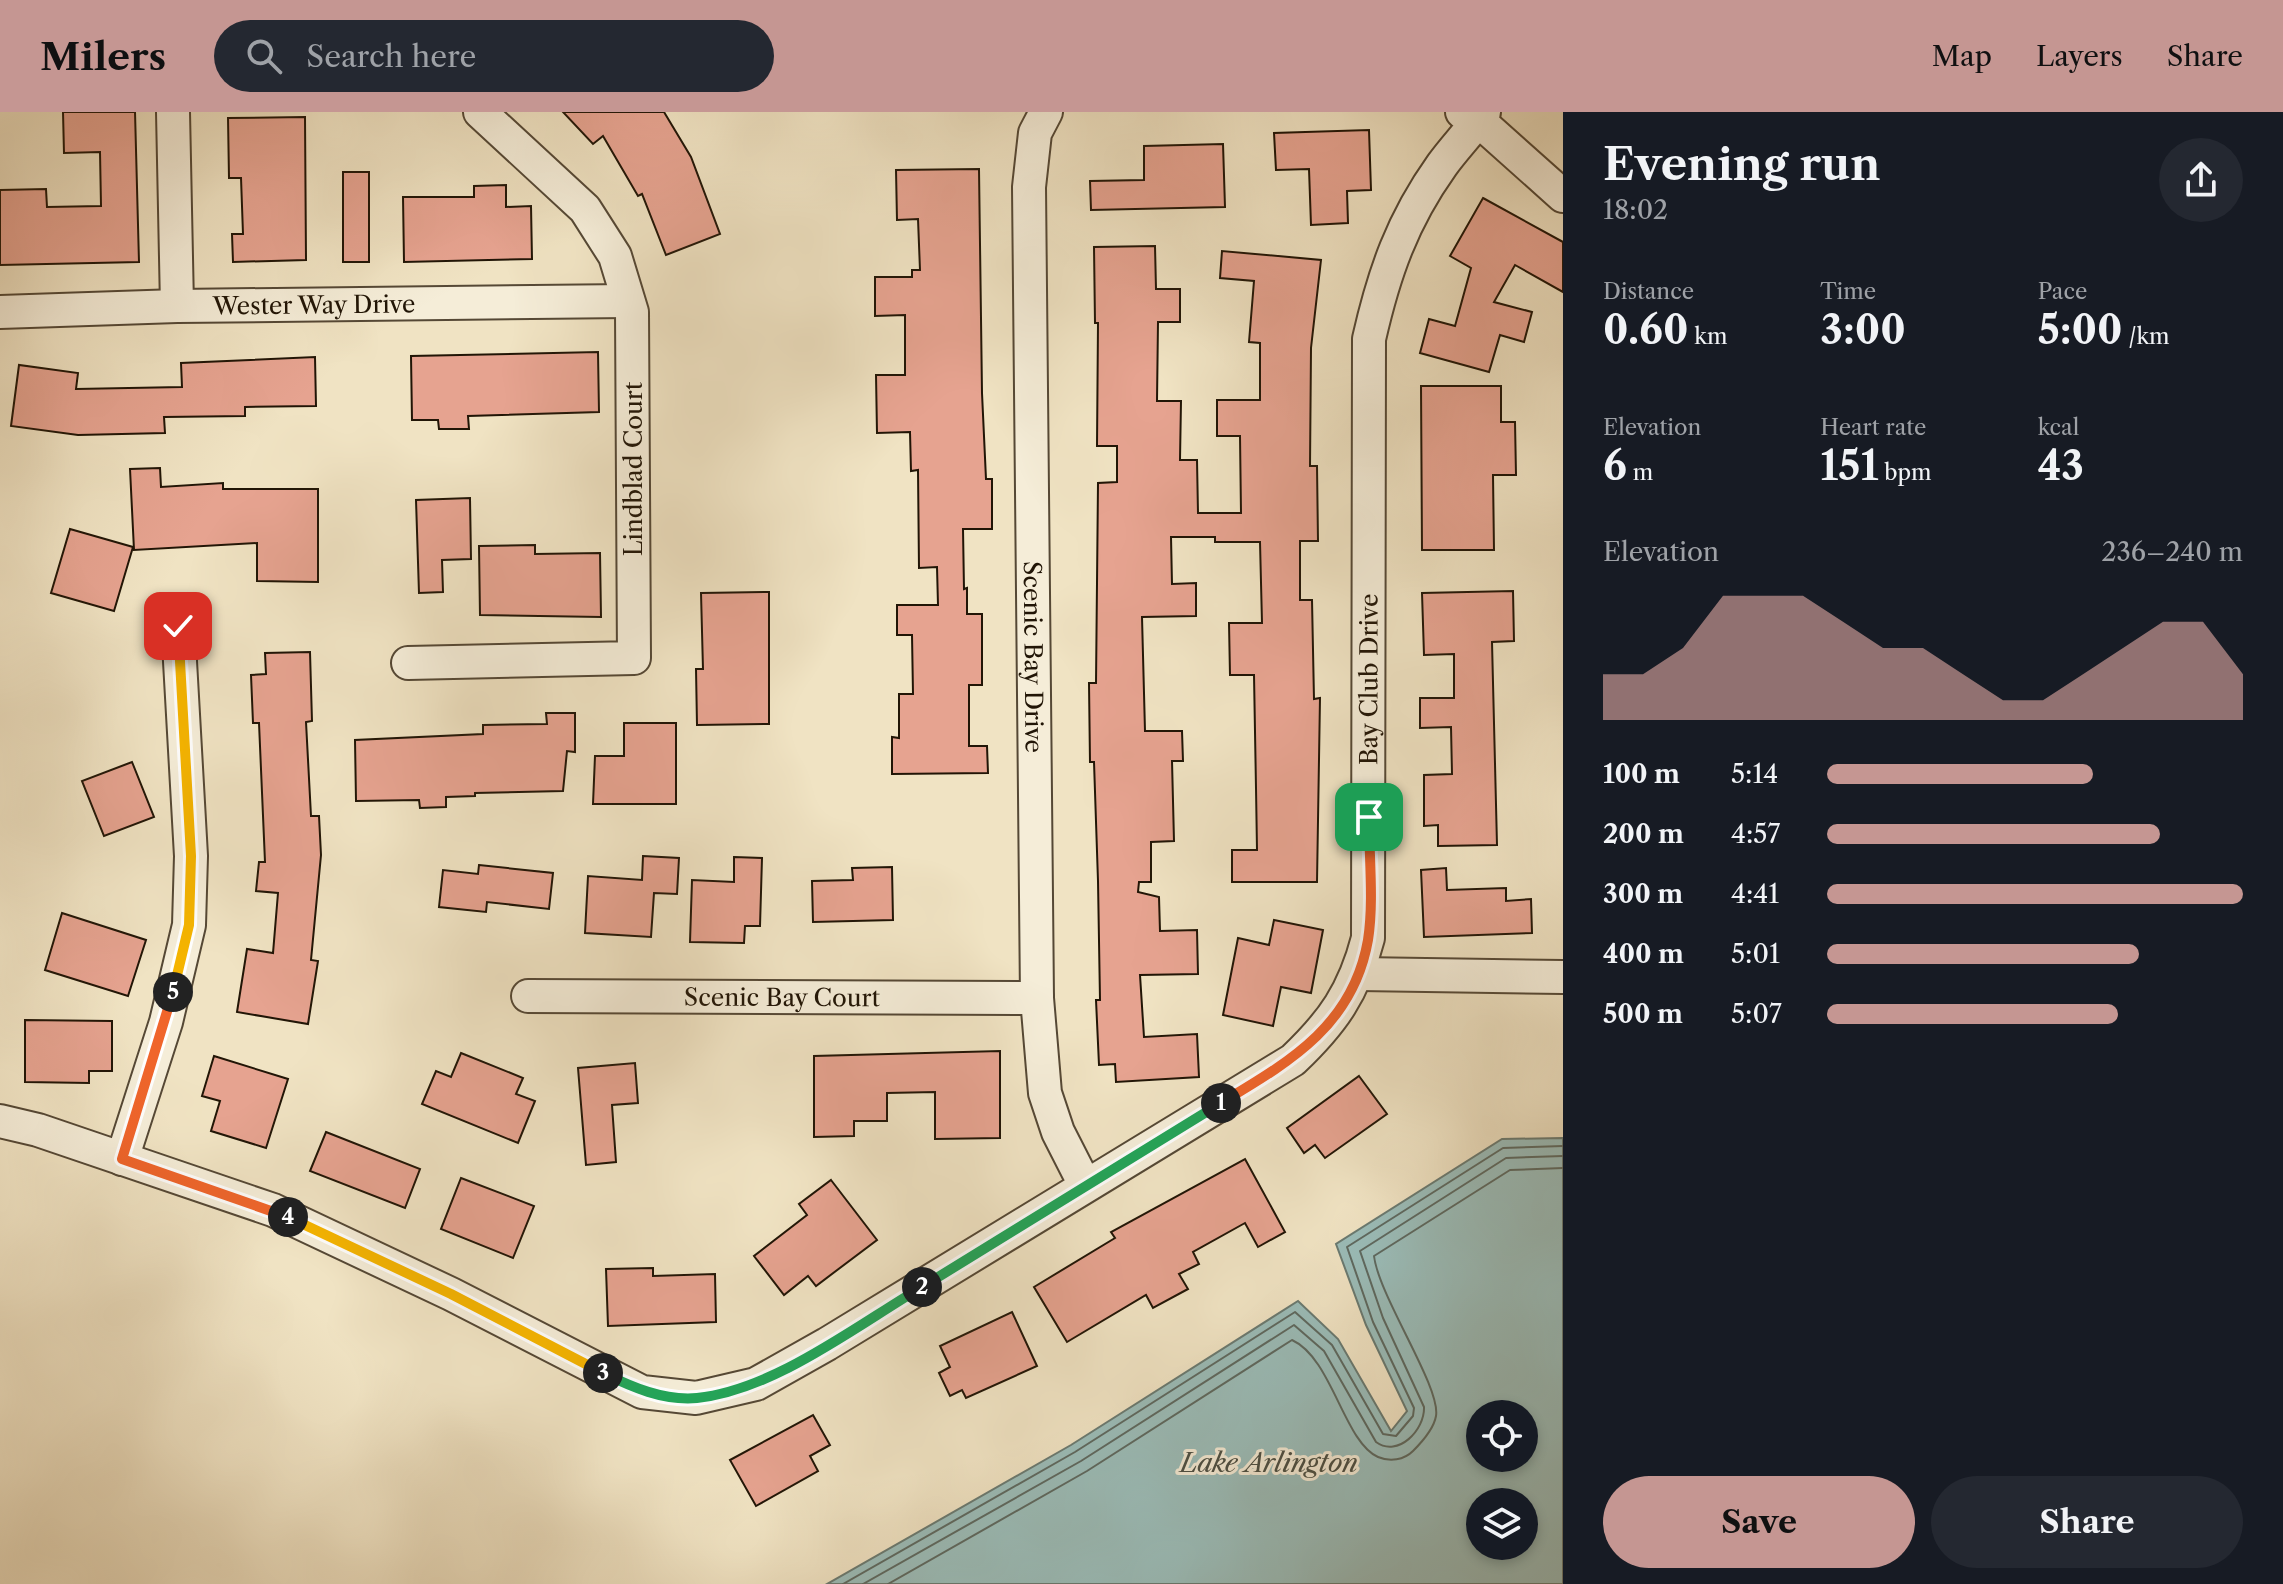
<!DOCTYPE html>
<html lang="en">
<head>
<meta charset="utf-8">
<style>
	:root { --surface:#171b24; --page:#242831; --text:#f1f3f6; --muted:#9ea1a6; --accent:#c59692 }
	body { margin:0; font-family:"Libre Caslon Text",serif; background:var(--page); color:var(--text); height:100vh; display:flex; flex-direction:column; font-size:30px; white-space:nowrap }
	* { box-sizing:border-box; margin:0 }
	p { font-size:26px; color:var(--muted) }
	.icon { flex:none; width:44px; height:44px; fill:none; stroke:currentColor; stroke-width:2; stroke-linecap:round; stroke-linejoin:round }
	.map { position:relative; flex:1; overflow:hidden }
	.panel { display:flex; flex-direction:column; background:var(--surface); width:720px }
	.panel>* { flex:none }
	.fabs { position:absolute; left:1466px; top:1288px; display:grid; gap:16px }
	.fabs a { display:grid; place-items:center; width:72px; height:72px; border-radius:50%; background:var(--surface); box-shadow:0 4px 12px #0003; font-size:40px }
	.pin { position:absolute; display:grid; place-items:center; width:68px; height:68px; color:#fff; margin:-34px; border-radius:16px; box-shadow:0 4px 12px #0006 }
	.km { position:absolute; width:40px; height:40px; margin:-20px; border-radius:50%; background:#222; color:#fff; font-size:22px; line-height:40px; text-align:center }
	.round { display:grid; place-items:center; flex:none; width:84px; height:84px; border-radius:42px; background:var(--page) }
	.headline { display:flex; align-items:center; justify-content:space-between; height:136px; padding:0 40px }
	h1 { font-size:44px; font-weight:700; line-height:60px }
	.stats { display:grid; grid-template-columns:repeat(3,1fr); gap:12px; height:136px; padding:8px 40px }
	.stats div { display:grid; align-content:center }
	.stats b { font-size:40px; font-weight:700 }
	.stats small { font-size:22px; font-weight:400 }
	.stats p { font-size:22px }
	.chart { height:224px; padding:16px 40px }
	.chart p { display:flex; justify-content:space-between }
	.chart svg { width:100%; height:144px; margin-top:8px; fill:var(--accent); opacity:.7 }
	.primary-button { display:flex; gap:16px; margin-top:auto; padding:16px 40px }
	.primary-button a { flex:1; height:92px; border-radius:48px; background:var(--accent); color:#111; font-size:32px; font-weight:700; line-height:92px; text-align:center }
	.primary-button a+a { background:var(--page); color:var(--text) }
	ul { padding:0 40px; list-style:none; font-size:26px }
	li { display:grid; grid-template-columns:128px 96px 1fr; align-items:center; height:60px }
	li i { height:20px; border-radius:10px; background:var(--accent) }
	header { display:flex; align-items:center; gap:48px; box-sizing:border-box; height:112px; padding:0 40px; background:var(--accent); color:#111 }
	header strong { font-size:38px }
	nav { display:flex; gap:44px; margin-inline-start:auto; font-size:28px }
	.search { width:560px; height:72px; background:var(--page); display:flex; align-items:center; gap:20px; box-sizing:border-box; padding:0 28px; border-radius:44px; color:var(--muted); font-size:30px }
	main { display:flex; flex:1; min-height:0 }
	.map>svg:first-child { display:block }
	.water { fill:#9bbdb9; stroke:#6a7a71; stroke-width:2; fill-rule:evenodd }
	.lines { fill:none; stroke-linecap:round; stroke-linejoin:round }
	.shore { stroke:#5e6960; stroke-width:2 }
	.building { fill:#e6a390; stroke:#211506; stroke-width:2 }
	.minor-casing { stroke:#554835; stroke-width:36 }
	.minor { stroke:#f5edd8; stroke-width:32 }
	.split-1-casing { stroke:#fff; stroke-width:16 }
	.split-2-casing { stroke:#fff; stroke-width:16 }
	.split-3-casing { stroke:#fff; stroke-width:16 }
	.split-4-casing { stroke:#fff; stroke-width:16 }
	.split-5-casing { stroke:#fff; stroke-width:16 }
	.split-6-casing { stroke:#fff; stroke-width:16 }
	.split-1 { stroke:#f0652b; stroke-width:10 }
	.split-2 { stroke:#22a559; stroke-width:10 }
	.split-3 { stroke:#22a559; stroke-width:10 }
	.split-4 { stroke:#f5b400; stroke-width:10 }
	.split-5 { stroke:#f0652b; stroke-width:10 }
	.split-6 { stroke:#f5b400; stroke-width:10 }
	.labels { text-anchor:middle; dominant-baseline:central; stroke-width:6; stroke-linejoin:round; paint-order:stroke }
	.street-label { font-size:24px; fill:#211506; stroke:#f5edd8 }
	.water-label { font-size:26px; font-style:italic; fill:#4c5045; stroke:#f5edd8 }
</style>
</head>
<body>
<header>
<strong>Milers</strong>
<div class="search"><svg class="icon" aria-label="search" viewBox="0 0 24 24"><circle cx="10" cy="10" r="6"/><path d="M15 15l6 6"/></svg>Search here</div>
<nav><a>Map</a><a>Layers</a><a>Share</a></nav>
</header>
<main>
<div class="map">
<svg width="1563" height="1472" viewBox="0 0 1563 1472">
	<rect width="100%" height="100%" fill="#f0e3c3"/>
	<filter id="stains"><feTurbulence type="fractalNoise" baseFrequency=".0025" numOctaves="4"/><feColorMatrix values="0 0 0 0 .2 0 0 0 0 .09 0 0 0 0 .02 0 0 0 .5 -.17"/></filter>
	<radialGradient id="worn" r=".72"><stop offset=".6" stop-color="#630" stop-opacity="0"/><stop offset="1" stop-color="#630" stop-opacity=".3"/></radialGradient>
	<path class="water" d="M1563 1026V1472H827L1071 1333 1298 1189 1338 1227 1391 1319 1407 1299 1366 1213 1336 1132 1502 1027ZM1480 1302H1524V1346H1480ZM1480 1390H1524V1434H1480Z"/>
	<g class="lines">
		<g class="shore">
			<polyline points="843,1472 1075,1340 1295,1200 1332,1233 1383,1322 1396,1324 1413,1304 1414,1296 1373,1210 1347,1135 1503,1036 1563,1034"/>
			<path d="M863 1472 1081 1349 1294 1213 1324 1239 1376 1330C1398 1346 1425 1318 1424 1295L1383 1206 1360 1139 1506 1046 1563 1044"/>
			<path d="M888 1472 1087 1359 1292 1228C1332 1246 1344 1330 1378 1345 1390 1350 1404 1348 1413 1339 1422 1330 1434 1316 1436 1304 1441 1275 1379 1185 1374 1144L1510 1058 1563 1056"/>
		</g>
	</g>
	<g class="building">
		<polygon points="63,0 135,0 139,150 0,153 0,78 46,77 47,95 101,94 100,40 64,41"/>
		<polygon points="563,0 664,0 691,45 720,122 666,143 642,82 638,84 603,24 593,32"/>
		<polygon points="305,5 306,148 233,150 232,122 243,122 241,66 229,66 228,6"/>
		<polygon points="1369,18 1371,78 1347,79 1348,111 1311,113 1309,57 1276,58 1274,21"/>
		<polygon points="1223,32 1225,95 1091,98 1090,69 1144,68 1144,34"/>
		<polygon points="979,57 982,281 986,367 992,367 992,417 963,417 964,477 967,476 967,502 982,502 982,573 969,573 969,634 987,634 988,661 892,662 892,625 899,626 899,582 913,582 912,523 897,523 897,493 938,493 937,455 919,456 918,358 911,359 910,320 877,321 876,263 905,263 905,203 875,204 875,165 912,165 912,158 920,158 918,107 897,108 896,58"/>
		<rect x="343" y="60" width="26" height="90"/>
		<polygon points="506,73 506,95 531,94 532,147 404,150 403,85 474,85 474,74"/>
		<polygon points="1483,86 1563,130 1563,180 1515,153 1494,190 1532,200 1524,230 1500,223 1489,260 1420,241 1429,207 1455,214 1471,156 1450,144"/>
		<polygon points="1155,134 1156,177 1180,177 1180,210 1158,210 1157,289 1181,289 1180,348 1197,348 1198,401 1241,401 1240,324 1217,324 1217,288 1260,288 1260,231 1249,230 1254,169 1220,166 1222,139 1321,148 1311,236 1310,354 1317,354 1318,429 1300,429 1300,488 1312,488 1314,587 1320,586 1317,770 1232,770 1232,738 1257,738 1256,676 1254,563 1230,563 1229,511 1262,511 1260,430 1215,430 1215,425 1171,425 1172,472 1196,471 1196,504 1142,505 1145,619 1182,619 1183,649 1172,649 1174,729 1151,730 1151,770 1139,770 1138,780 1159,785 1160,819 1197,818 1198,862 1140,863 1144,925 1197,922 1199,965 1116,970 1115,952 1099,953 1096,888 1100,888 1098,769 1094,650 1090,650 1089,571 1096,571 1098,371 1117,370 1117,334 1097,334 1098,211 1095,211 1094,135"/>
		<polygon points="598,240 599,300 468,304 469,317 439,317 438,308 412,308 411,244"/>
		<polygon points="315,245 316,294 245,295 245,304 164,305 165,321 78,323 11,314 19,253 78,261 76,277 182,275 181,251"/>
		<polygon points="1421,274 1501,274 1501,310 1515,310 1516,363 1493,363 1494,438 1422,438"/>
		<polygon points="160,356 161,375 223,371 223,377 318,377 318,470 257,469 257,431 134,438 130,357"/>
		<polygon points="470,386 471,447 442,448 443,480 419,481 416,388"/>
		<polygon points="70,417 133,435 114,499 51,481"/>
		<polygon points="535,433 535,442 600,441 601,505 480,503 479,434"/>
		<polygon points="1513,479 1514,529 1492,530 1497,733 1438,734 1438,713 1424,714 1424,663 1452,662 1451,615 1420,616 1420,586 1454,586 1454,542 1424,543 1422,481"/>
		<polygon points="769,480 769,612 697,613 696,557 703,557 701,481"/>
		<polygon points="310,540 312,609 306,610 311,704 319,704 321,743 311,848 318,849 308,912 237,900 247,837 273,841 278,781 256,779 259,750 265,750 259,611 253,611 251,563 266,562 265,541"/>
		<polygon points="546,601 575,601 575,640 567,639 563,679 475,681 475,684 446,685 446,695 420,696 419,688 356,689 355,628 483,622 483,613 547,612"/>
		<polygon points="624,611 676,611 676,692 593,692 595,644 624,644"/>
		<polygon points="132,650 154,705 104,724 82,669"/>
		<polygon points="643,744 679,746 677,782 654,781 651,825 585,821 588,764 642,768"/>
		<polygon points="734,745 762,746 760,814 745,814 744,831 690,830 692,768 734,770"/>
		<polygon points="479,753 553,761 549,797 487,790 486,800 439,795 443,758 478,762"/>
		<polygon points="892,755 893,808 813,810 812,769 853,768 852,756"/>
		<polygon points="1446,756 1447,778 1506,776 1506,789 1531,787 1532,821 1424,825 1421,758"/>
		<polygon points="62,801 146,828 128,884 45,858"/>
		<polygon points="1274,808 1323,818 1311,881 1281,875 1273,914 1223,903 1238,826 1269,833"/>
		<polygon points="25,908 112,909 112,959 89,959 89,971 25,970"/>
		<polygon points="1000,939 1000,1026 935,1027 935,980 887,981 887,1009 854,1009 854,1024 814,1025 814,944"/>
		<polygon points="461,941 523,966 516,982 535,989 518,1031 422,992 436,959 451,965"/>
		<polygon points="214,944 288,967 266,1036 211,1019 220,989 202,984"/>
		<polygon points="635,951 638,991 612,993 616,1050 586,1053 578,956"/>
		<polygon points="1359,964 1387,1002 1325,1046 1315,1033 1304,1041 1287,1016"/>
		<polygon points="326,1020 420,1057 405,1096 310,1059"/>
		<polygon points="1245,1047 1285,1120 1258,1135 1245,1111 1193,1140 1199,1152 1179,1162 1188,1177 1153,1196 1146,1183 1067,1230 1034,1175 1115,1126 1111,1120"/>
		<polygon points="461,1066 534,1094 513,1146 441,1117"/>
		<polygon points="831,1068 877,1128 816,1174 808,1164 784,1183 754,1144 807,1103 799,1092"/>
		<polygon points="653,1156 653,1164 715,1162 716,1210 608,1214 606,1157"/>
		<polygon points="1012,1200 1037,1254 966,1286 962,1278 950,1284 939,1261 950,1255 940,1234"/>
		<polygon points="813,1303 830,1333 810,1344 818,1359 756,1394 730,1348"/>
	</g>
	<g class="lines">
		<defs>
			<g id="minor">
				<polyline points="173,0 177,194"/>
				<path id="s1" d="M1046 0 1035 21 1029 75 1037 886 1045 981 1058 1020 1085 1073"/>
				<polyline points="1462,0 1478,8 1563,84"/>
				<path id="s2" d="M0 200 177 194 628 189"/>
				<polyline points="408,551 634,546 632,200 615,144 585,97 480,0"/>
				<polyline points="1359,862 1563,865"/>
				<path id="s3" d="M528 884 1037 886"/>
				<path id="s4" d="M0 1009 38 1018 273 1098 451 1182 642 1280 696 1286 756 1272 827 1232 1293 948C1333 910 1354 880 1368 826L1369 227C1384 161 1402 109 1442 53 1455 35 1471 19 1484 0"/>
				<polyline points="122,1047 166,910 189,813 191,744 178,514"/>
			</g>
		</defs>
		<use href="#minor" class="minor-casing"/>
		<use href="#minor" class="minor"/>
	</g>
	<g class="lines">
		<defs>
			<path id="split-1" d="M1221 991C1289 950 1353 914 1368 828 1374 790 1369 745 1369 705"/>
			<polyline id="split-2" points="922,1175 1221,991"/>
			<path id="split-3" d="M603 1261C632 1275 663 1289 697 1286 774 1278 856 1214 922 1175"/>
			<polyline id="split-4" points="288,1105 451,1182 603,1261"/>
			<polyline id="split-5" points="173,880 122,1047 288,1105"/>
			<polyline id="split-6" points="173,880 189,813 191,744 178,514"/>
		</defs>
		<use href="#split-1" class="split-1-casing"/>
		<use href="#split-2" class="split-2-casing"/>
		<use href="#split-3" class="split-3-casing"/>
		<use href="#split-4" class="split-4-casing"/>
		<use href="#split-5" class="split-5-casing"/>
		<use href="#split-6" class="split-6-casing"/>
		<use href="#split-1" class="split-1"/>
		<use href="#split-2" class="split-2"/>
		<use href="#split-3" class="split-3"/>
		<use href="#split-4" class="split-4"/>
		<use href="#split-5" class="split-5"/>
		<use href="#split-6" class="split-6"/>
	</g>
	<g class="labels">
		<g class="street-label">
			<text stroke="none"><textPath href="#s2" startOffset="314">Wester Way Drive</textPath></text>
			<text transform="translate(633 357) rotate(-90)">Lindblad Court</text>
			<text stroke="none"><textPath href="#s1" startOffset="548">Scenic Bay Drive</textPath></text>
			<text stroke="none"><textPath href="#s4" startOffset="1846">Bay Club Drive</textPath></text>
			<text stroke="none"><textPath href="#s3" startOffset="254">Scenic Bay Court</textPath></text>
		</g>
		<g class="water-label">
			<text x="1269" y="1351">Lake Arlington</text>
		</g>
	</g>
	<rect width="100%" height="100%" filter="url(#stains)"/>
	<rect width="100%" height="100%" fill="url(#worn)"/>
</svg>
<div class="fabs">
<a><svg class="icon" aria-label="locate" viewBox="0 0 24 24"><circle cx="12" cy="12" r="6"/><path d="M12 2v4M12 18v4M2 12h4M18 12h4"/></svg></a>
<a><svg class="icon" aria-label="layers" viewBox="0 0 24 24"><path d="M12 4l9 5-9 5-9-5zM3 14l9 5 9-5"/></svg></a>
</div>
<div class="pin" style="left:1369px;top:705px;background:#1e9e55"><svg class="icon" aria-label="arrive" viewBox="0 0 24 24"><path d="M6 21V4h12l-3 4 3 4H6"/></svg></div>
<div class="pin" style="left:178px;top:514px;background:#d93025"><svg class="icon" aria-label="check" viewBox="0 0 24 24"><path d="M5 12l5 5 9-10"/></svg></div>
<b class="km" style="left:1221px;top:991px">1</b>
<b class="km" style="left:922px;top:1175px">2</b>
<b class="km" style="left:603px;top:1261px">3</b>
<b class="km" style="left:288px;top:1105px">4</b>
<b class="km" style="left:173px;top:880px">5</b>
</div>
<section class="panel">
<div class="headline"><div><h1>Evening run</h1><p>18:02</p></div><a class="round"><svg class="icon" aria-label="share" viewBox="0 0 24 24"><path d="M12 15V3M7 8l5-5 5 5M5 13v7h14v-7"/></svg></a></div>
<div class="stats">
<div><p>Distance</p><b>0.60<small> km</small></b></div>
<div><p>Time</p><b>3:00</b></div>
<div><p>Pace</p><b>5:00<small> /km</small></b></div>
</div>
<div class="stats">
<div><p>Elevation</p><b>6<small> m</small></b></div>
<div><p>Heart rate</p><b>151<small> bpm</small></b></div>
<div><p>kcal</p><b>43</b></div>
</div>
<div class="chart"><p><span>Elevation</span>236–240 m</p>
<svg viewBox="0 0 160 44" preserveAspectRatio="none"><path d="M0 44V30L10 30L20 22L30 6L40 6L50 6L60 14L70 22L80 22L90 30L100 38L110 38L120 30L130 22L140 14L150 14L160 30V44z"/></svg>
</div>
<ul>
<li><b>100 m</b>5:14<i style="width:64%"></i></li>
<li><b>200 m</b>4:57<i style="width:80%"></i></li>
<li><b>300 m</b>4:41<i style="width:100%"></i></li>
<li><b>400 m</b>5:01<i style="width:75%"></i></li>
<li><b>500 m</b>5:07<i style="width:70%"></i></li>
</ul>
<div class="primary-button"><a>Save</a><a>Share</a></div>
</section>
</main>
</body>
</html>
